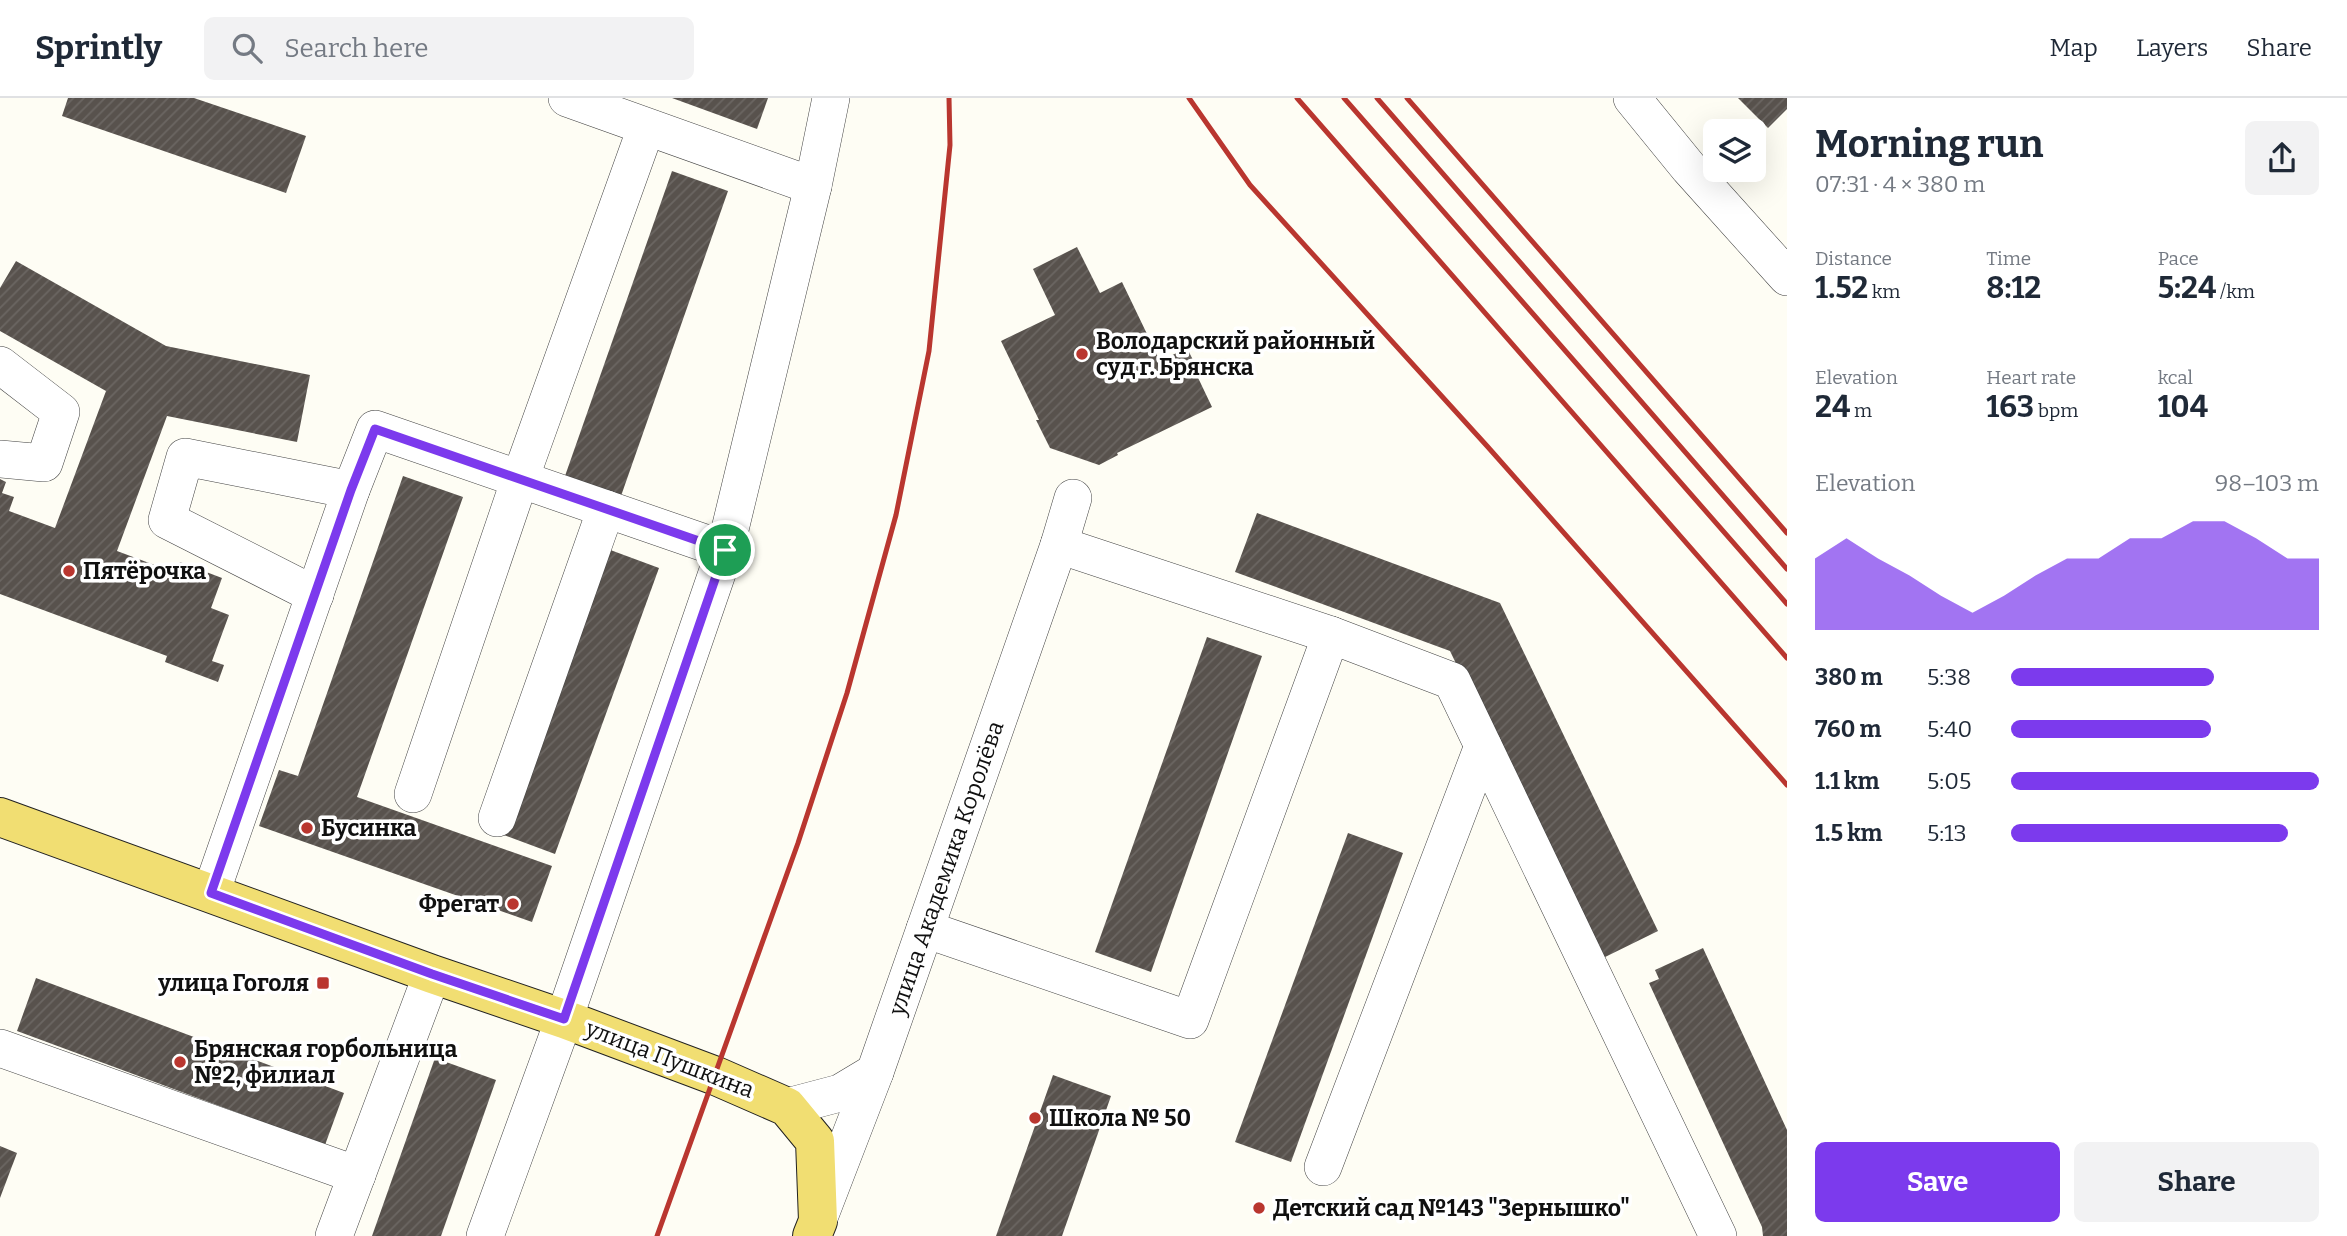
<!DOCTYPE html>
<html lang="en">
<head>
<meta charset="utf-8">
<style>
	:root { --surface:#fff; --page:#f2f2f3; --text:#1f2937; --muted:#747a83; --line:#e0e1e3; --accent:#7c3aed }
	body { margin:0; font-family:Bitter,serif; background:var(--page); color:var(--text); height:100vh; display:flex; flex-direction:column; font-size:26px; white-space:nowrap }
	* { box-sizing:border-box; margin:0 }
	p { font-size:23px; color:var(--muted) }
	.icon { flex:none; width:38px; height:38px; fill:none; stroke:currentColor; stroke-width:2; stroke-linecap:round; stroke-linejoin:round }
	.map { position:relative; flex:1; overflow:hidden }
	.side { display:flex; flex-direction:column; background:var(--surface); width:560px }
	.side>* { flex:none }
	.tools { position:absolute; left:1703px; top:21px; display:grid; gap:14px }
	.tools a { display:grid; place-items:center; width:63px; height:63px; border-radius:10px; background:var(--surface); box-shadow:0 7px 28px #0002; font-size:35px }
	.pin { position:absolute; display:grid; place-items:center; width:60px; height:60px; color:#fff; margin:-30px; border:4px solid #fff; border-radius:50%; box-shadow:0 2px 7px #0007 }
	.round { display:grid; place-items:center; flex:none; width:74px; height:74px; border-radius:10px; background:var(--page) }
	.head { display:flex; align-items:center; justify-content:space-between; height:119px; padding:0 28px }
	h1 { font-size:38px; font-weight:700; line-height:52px }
	.stats { display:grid; grid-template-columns:repeat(3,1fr); gap:10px; height:119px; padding:7px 28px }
	.stats div { display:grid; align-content:center }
	.stats b { font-size:30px; font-weight:700 }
	.stats small { font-size:19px; font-weight:400 }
	.stats p { font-size:19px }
	.chart { height:196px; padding:14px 28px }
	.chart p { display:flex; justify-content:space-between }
	.chart svg { width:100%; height:126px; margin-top:7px; fill:var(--accent); opacity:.7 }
	.primary-button { display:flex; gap:14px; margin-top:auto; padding:14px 28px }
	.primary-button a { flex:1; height:80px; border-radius:10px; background:var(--accent); color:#fff; font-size:28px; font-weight:700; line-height:80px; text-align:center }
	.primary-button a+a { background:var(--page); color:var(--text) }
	ul { padding:0 28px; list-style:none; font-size:23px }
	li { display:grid; grid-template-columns:112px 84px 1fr; align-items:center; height:52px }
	li i { height:18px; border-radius:9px; background:var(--accent) }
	header { display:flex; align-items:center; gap:42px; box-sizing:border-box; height:98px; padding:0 35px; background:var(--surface); border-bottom:2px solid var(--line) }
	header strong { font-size:33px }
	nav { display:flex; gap:38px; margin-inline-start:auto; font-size:24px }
	.search { width:490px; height:63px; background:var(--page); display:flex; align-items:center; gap:18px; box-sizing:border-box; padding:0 24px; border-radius:10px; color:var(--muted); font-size:26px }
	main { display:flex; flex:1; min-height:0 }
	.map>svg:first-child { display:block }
	.building { fill:url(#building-hatch) }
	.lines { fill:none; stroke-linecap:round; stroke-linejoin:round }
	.minor-casing { stroke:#434343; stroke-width:38 }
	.major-casing { stroke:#212121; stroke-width:40 }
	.minor { stroke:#fff; stroke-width:37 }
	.major { stroke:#f1de72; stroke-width:38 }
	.rail { stroke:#b9362f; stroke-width:5 }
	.route-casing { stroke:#fff; stroke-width:14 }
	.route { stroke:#7c3aed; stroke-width:9 }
	.poi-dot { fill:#b9362f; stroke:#fff; stroke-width:2.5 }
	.labels { text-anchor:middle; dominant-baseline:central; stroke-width:7; stroke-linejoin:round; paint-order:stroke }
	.poi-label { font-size:23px; font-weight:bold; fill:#101010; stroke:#fff; text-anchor:start }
	.street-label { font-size:23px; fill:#101010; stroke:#fff }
</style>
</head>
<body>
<header>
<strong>Sprintly</strong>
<div class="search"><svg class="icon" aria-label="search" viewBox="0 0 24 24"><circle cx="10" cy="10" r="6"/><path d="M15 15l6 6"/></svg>Search here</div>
<nav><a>Map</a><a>Layers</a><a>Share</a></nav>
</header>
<main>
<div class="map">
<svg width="1787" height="1138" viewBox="0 0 1787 1138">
	<defs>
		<pattern id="building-hatch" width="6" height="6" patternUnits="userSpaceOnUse" patternTransform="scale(1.75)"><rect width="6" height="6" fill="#58524d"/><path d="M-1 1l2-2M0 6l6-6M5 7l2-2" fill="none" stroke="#6b6662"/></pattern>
	</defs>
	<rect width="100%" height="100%" fill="#fefdf4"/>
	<g class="building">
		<polygon points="68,0 194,0 306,38 286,95 62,18"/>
		<polygon points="672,0 768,0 757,31"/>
		<polygon points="1738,0 1787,0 1787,11 1768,30"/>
		<polygon points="672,73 728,93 621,398 565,378"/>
		<polygon points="1077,149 1100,195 1122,184 1160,263 1187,250 1194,264 1191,265 1212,309 1117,355 1118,357 1099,367 1050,350 1036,322 1039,322 1001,243 1055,217 1033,171"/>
		<polygon points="16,163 166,248 310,277 297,344 167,318 117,453 176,475 180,464 222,480 211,510 229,517 212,563 224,567 218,584 165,564 167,558 0,496 0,381 6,384 2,395 14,399 9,413 55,430 106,293 0,233 0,190"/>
		<polygon points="403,378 463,399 357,699 552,768 532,824 259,728 279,672 298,678"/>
		<polygon points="1257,415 1500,505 1658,833 1599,862 1450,553 1235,474"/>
		<polygon points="605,450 659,470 555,756 501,736"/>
		<polygon points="1207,539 1262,558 1151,874 1095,854"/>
		<polygon points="1348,735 1403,755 1291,1064 1235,1044"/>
		<polygon points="1703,850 1787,1032 1787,1138 1763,1138 1762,1129 1649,885 1659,881 1655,872"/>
		<polygon points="36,880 344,995 325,1047 17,933"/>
		<polygon points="435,960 496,982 441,1138 372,1138"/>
		<polygon points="1053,977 1111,998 1062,1138 996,1138"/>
		<polygon points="0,1048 17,1055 0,1100"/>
	</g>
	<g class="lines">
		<defs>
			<g id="minor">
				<polyline points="567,0 813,88"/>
				<polyline points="1632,0 1689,70 1787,179"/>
				<polyline points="0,267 61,314 44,365 0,361"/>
				<polyline points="1059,447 1331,537 1452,583 1718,1138"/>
				<polyline points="315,497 167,422 185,359 351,392"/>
				<polyline points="413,696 520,381 646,30"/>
				<polyline points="497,720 606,411"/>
				<polyline points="211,795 351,392 375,331 725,452"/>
				<polyline points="925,831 1190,922 1331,537"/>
				<polyline points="0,950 357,1077"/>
				<polyline points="787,1009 840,995 875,974"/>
				<polyline points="1323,1069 1483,648"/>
				<polyline points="818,1122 875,974 1059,447 1073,400"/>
				<polyline points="334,1138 432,876"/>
				<polyline points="485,1138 564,921 725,452 813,88 831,0"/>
			</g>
			<polyline id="major" points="0,719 432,876 564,921 716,978 787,1009 815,1043 818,1123 812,1138"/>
		</defs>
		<use href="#minor" class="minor-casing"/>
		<use href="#major" class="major-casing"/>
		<use href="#minor" class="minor"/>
		<use href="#major" class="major"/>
		<g class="rail">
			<polyline points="1189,0 1250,87 1487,348 1787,687"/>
			<polyline points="1297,0 1787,560"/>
			<polyline points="1344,0 1787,506"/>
			<polyline points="1377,0 1787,471"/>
			<polyline points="1407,0 1787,435"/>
			<polyline points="657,1138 798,745 847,595 896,417 929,253 950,47 949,0"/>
		</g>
	</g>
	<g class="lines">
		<defs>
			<polygon id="route" points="375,331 725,452 564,921 432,876 211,795 351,392"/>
		</defs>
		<use href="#route" class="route-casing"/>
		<use href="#route" class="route"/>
	</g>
	<g class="poi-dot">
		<circle cx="1082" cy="256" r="7"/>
		<circle cx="69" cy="473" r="7"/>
		<circle cx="307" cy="730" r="7"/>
		<circle cx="513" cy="806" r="7"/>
		<rect x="316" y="878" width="14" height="14" rx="3.5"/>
		<circle cx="180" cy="964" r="7"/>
		<circle cx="1035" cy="1020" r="7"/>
		<circle cx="1259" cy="1110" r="7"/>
	</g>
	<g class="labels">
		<g class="poi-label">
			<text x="1096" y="243">Володарский районный<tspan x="1096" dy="26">суд г. Брянска</tspan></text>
			<text x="83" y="473">Пятёрочка</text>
			<text x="321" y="730">Бусинка</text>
			<text x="499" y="806" text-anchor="end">Фрегат</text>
			<text x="309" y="885" text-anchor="end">улица Гоголя</text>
			<text x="194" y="951">Брянская горбольница<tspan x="194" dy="26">№2, филиал</tspan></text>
			<text x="1049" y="1020">Школа № 50</text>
			<text x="1273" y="1110">Детский сад №143 "Зернышко"</text>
		</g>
		<g class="street-label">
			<text transform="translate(946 770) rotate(-71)">улица Академика Королёва</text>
			<text transform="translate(670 961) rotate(21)">улица Пушкина</text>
		</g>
	</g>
</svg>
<div class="tools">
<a><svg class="icon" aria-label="layers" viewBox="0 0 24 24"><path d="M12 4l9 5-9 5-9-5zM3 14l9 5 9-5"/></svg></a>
</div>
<div class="pin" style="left:725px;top:452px;background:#1e9e55"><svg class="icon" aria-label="arrive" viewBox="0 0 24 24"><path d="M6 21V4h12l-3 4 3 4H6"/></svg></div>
</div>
<section class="side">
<div class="head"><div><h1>Morning run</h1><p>07:31 · 4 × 380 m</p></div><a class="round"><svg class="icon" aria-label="share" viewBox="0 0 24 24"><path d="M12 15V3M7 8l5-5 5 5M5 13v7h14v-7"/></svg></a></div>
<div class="stats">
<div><p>Distance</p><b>1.52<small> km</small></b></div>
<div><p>Time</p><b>8:12</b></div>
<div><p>Pace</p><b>5:24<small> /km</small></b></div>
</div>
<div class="stats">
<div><p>Elevation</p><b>24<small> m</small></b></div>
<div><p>Heart rate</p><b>163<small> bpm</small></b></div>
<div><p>kcal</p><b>104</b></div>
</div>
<div class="chart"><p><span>Elevation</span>98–103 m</p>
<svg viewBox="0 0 160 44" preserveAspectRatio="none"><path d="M0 44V19L10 12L20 19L30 25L40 32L50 38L60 32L70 25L80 19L90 19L100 12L110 12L120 6L130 6L140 12L150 19L160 19V44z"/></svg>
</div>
<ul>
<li><b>380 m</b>5:38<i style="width:66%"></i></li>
<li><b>760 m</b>5:40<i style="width:65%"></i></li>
<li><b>1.1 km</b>5:05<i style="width:100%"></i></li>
<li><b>1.5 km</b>5:13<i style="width:90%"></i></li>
</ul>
<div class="primary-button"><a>Save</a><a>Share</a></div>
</section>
</main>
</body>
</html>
